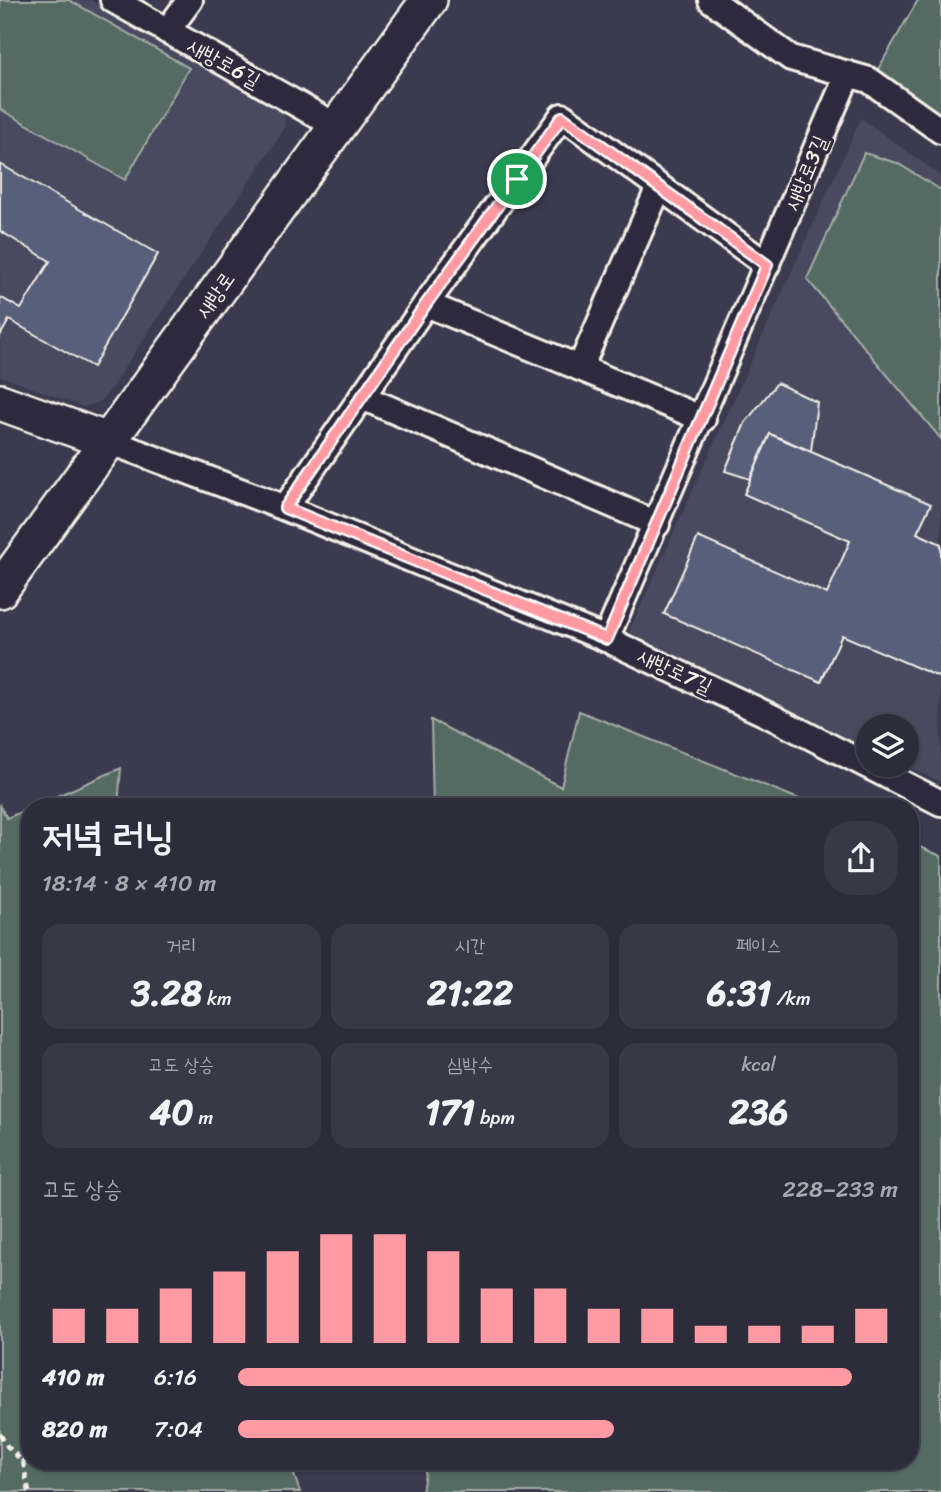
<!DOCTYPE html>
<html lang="ko">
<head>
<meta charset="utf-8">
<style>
	:root { --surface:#2d2c3b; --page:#393846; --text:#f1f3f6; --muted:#a7a7af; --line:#484855; --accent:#ff9aa2 }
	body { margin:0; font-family:Sriracha,"Poor Story",sans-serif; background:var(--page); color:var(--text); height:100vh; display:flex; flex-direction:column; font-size:26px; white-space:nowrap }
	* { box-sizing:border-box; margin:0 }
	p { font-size:23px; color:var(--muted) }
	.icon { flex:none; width:38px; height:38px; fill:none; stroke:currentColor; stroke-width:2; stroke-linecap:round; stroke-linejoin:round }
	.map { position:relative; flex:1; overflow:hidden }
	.panel { position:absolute; left:21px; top:798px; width:898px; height:672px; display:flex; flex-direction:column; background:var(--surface); border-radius:28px; box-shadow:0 2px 5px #0004,0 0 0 2px var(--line) }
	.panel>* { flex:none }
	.fabs { position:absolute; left:856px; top:714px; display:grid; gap:14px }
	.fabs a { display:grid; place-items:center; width:63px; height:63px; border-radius:50%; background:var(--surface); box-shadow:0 2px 5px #0004,0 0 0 2px var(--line); font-size:35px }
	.pin { position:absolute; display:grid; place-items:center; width:60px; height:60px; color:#fff; margin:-30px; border:4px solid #fff; border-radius:50%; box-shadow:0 2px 7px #0007 }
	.round { display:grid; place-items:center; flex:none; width:74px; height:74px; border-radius:28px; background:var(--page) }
	.overview { display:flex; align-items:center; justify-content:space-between; height:119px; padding:0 21px }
	h1 { font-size:38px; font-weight:700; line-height:52px }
	.stats { display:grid; grid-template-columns:repeat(3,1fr); gap:10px; height:119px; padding:7px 21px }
	.stats div { display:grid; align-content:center; border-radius:18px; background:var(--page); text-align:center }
	.stats b { font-size:35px; font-weight:700 }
	.stats small { font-size:19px; font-weight:400 }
	.stats p { font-size:19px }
	.chart { height:196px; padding:14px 21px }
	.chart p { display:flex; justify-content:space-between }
	.chart svg { width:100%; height:126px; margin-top:7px; stroke:var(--accent); stroke-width:6 }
	ul { padding:0 21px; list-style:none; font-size:23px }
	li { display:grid; grid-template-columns:112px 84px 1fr; align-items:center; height:52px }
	li i { height:18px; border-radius:9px; background:var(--accent) }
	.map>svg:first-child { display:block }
	.built { fill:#48485f }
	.green { fill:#546a64; stroke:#a4aea6; stroke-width:2 }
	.building { fill:#595e7a; stroke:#f4f1e8; stroke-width:2 }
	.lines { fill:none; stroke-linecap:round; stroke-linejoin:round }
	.street-casing { stroke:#f4f1e8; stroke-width:30 }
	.secondary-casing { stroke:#f4f1e8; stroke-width:40 }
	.path { stroke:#f4f1e8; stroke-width:4.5; stroke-dasharray:7 5; stroke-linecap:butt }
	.street { stroke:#2f2a3d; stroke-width:24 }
	.secondary { stroke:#2f2a3d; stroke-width:35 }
	.route-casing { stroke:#fff; stroke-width:14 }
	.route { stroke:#ff9aa2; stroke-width:9 }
	.labels { text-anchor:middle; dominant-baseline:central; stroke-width:6; stroke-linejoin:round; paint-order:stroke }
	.street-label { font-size:21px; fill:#f4f1e8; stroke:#2f2a3d }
</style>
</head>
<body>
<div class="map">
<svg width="941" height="1492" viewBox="0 0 941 1492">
	<rect width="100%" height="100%" fill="#3c3a4f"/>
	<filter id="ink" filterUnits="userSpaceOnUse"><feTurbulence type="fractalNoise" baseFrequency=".0143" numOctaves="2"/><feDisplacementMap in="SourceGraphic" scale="14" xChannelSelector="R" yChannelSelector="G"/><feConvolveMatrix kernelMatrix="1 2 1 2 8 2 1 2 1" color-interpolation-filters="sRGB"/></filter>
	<g filter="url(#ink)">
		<g class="built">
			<polygon points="0,0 91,0 284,110 285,128 107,394 100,402 83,407 0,376"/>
			<polygon points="861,118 941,176 941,782 904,765 906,765 906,726 868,726 868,748 627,636"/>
		</g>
		<g class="green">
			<polygon points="0,0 69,0 189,68 125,180 0,109"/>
			<polygon points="918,0 941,0 941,126 877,71"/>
			<polygon points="864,153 897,163 941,190 941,439 807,279"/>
			<polygon points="579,711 819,807 433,807 431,720 561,787"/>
			<polygon points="121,768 118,807 32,807"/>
			<polygon points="0,806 7,818 30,808 30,1461 289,1461 300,1492 0,1492"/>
			<polygon points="910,843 941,856 941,1492 422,1492 427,1461 910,1461"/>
		</g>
		<g class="building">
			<polygon points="0,164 158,254 93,367 9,320 0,336 0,297 21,309 50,261 0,231"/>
			<polygon points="777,383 817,402 811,451 770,434 750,479 725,471 745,423"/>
			<polygon points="770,434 931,504 917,533 941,544 941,678 842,635 821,682 664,614 698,537 827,594 850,541 744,494"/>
		</g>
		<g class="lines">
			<defs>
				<g id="street">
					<polyline points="113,0 336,126"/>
					<polyline points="711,0 791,58 869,80 941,131"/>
					<polyline points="167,31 190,0"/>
					<polyline points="426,304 703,419"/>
					<polyline points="580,368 659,187"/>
					<polyline points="362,397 657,524"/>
					<polyline points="111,442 285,508 606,639 768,715 941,803"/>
					<polyline points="285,508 426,304 562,116 767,265"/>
					<polyline points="606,639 848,74"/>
				</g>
				<g id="secondary">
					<polyline points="0,402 111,442"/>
					<polyline points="0,590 429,0"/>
				</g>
			</defs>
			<use href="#street" class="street-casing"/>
			<use href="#secondary" class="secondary-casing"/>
			<g class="path">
				<polyline points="0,1434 7,1446 23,1462 29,1492"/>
				<polyline points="23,1462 30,1447"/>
			</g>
			<use href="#street" class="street"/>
			<use href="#secondary" class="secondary"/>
		</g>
	</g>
	<g class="lines" filter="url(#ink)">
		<defs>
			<polygon id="route" points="562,117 767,265 607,639 285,508 426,304"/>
		</defs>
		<use href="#route" class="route-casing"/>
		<use href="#route" class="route"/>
	</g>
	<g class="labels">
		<g class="street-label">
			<text transform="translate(224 63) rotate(29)">새방로6길</text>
			<text transform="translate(806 173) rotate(-67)">새방로3길</text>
			<text transform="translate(215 295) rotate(-55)">새방로</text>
			<text transform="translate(675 671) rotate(25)">새방로7길</text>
		</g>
	</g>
</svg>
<div class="fabs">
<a><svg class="icon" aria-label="layers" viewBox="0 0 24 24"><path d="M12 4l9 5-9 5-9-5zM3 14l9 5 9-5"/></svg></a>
</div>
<div class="pin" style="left:517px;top:179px;background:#1e9e55"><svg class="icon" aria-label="arrive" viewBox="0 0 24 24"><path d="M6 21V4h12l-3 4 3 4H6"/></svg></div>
<section class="panel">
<div class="overview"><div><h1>저녁 러닝</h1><p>18:14 · 8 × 410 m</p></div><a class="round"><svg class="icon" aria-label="share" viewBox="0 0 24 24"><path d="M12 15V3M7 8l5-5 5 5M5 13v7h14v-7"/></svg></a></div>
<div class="stats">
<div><p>거리</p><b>3.28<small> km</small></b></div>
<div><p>시간</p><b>21:22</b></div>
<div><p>페이스</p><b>6:31<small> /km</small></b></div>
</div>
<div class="stats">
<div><p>고도 상승</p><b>40<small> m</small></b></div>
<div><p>심박수</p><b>171<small> bpm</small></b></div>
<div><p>kcal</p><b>236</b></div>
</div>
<div class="chart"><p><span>고도 상승</span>228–233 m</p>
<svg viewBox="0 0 160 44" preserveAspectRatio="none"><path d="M5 44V32M15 44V32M25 44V25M35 44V19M45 44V12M55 44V6M65 44V6M75 44V12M85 44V25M95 44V25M105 44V32M115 44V32M125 44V38M135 44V38M145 44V38M155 44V32"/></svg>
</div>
<ul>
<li><b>410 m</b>6:16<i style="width:93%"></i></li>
<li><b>820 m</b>7:04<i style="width:57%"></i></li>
</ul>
</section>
</div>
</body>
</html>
